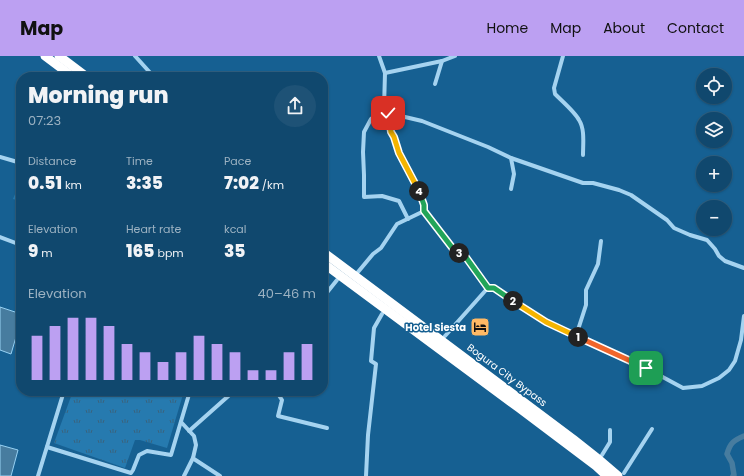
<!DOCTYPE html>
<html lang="en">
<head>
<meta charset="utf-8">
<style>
	:root { --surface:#10486e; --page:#1e5276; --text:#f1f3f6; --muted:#9cb2c2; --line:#306081; --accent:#bca0f2 }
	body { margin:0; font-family:Poppins,sans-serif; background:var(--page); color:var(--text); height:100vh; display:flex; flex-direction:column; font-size:15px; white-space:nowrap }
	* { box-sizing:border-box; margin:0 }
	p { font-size:13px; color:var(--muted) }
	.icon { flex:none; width:22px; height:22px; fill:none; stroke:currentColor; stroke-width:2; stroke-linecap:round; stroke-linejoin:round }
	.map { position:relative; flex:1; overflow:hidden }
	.side { position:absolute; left:16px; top:16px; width:312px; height:324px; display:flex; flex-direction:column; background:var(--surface); border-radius:16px; box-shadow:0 1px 3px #0004,0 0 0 1px var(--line) }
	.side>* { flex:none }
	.fabs { position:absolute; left:696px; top:12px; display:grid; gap:8px }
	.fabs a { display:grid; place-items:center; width:36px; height:36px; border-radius:50%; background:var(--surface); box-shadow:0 1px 3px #0004,0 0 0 1px var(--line); font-size:20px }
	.pin { position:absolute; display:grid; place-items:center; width:34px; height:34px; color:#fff; margin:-17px; border-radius:8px; box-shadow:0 2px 6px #0006 }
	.km { position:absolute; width:20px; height:20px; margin:-10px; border-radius:50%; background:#222; color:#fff; font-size:11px; line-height:20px; text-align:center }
	.round { display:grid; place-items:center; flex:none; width:42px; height:42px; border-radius:21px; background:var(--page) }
	.headline { display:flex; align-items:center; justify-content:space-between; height:68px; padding:0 12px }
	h1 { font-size:22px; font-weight:800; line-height:30px }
	.stats { display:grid; grid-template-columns:repeat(3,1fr); gap:6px; height:68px; padding:4px 12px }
	.stats div { display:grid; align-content:center }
	.stats b { font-size:17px; font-weight:800 }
	.stats small { font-size:11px; font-weight:400 }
	.stats p { font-size:11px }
	.chart { height:112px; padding:8px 12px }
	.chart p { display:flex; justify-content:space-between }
	.chart svg { width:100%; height:72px; margin-top:4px; stroke:var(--accent); stroke-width:6 }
	header { display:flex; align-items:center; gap:24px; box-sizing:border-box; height:56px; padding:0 20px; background:var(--accent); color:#111 }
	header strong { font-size:19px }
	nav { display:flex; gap:22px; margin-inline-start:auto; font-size:14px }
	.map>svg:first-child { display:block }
	.grass { fill:url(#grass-tufts) }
	.water { fill:#477c9f; stroke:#97d1f3 }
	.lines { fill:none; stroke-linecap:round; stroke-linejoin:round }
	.canal { stroke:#477c9f; stroke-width:5.5 }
	.street { stroke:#a5d3f0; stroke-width:4 }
	.highway { stroke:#fff; stroke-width:9 }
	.split-1-casing { stroke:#fff; stroke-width:8 }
	.split-2-casing { stroke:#fff; stroke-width:8 }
	.split-3-casing { stroke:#fff; stroke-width:8 }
	.split-4-casing { stroke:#fff; stroke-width:8 }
	.split-5-casing { stroke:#fff; stroke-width:8 }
	.split-1 { stroke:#f0652b; stroke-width:5 }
	.split-2 { stroke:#f5b400; stroke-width:5 }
	.split-3 { stroke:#22a559; stroke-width:5 }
	.split-4 { stroke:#22a559; stroke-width:5 }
	.split-5 { stroke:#f5b400; stroke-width:5 }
	.labels { text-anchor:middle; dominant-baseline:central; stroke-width:3; stroke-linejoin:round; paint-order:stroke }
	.poi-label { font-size:10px; font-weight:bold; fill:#fff; stroke:#166092; text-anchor:end }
	.street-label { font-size:10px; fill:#fff; stroke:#166092 }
</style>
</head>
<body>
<header>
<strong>Map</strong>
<nav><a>Home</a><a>Map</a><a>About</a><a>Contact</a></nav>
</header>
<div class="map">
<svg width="744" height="420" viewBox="0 0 744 420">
	<defs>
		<pattern id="grass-tufts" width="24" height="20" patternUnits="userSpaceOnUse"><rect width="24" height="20" fill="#267aaf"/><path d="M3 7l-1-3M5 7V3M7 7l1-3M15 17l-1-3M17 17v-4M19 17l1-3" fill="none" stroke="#39637e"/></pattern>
	</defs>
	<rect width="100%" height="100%" fill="#166092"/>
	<g class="grass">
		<polygon points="21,124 21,145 13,143"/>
		<polygon points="73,335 184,335 167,392 140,384 135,384 125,412 54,387"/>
	</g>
	<g class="water">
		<polygon points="0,251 21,258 21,264 11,298 0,294"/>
		<polygon points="0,389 18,394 11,420 0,420"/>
	</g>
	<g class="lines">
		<path class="canal" d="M733 420 734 419 732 407 727 398C730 387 734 384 744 380"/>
		<g class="street">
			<polyline points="135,0 154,21"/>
			<polyline points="379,0 385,17 384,52 371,63 364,76 363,96 364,119 364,141 382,140 399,145 408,163"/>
			<path d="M563 0 554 32 555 38C562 45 575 56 579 64 585 73 583 88 583 99"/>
			<polyline points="385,17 442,5 455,0"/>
			<polyline points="435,28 442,5"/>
			<polyline points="388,57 422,65 488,91 511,102 583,127 593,127 619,134 631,139 667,164 674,172 690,179 707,184 715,193 719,200 725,205 744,212"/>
			<polyline points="0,101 21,107"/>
			<polyline points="511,133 514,118 511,102"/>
			<polyline points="424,155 454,194 465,200 488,232"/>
			<polyline points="0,181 21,189"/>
			<polyline points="358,216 373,198 381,192 397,168 424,155 424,149 421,139 399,97 394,81 391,76 387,55"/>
			<polyline points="323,243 325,239 337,224"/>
			<polyline points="445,280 486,234 494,232 546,266 646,312 683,332 702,330 719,322 729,314 735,305 741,284 744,260"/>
			<polyline points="576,280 586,249 586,234 598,208 601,185"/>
			<polyline points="276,335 282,344 278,360 327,372"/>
			<polyline points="181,366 194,380 196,389 193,402 194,403 220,420"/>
			<polyline points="189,375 234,335"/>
			<polyline points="47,391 131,417 133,414 139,399 147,395 171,399 190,335"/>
			<polyline points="602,399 610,386 610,374"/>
			<polyline points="624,417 652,373"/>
			<polyline points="38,420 64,335"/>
			<polyline points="184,420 193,402"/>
			<polyline points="366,420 368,379 376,308 371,305 374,272 382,258"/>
		</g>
		<g class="highway">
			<polyline points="45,0 73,21"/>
			<polyline points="59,0 87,21"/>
			<polyline points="323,196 573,383 597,402 618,420"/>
			<polyline points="323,207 519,352 596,410 607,420"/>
		</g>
	</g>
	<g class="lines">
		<defs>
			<polyline id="split-1" points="578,281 646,312"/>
			<polyline id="split-2" points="513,245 546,266 578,281"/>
			<polyline id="split-3" points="459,197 465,200 488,232 494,232 513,245"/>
			<polyline id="split-4" points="419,135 424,149 424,155 454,194 459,197"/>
			<polyline id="split-5" points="388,57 391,76 394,81 399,97 419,135"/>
		</defs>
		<use href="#split-1" class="split-1-casing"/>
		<use href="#split-2" class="split-2-casing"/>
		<use href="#split-3" class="split-3-casing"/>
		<use href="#split-4" class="split-4-casing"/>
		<use href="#split-5" class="split-5-casing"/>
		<use href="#split-1" class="split-1"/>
		<use href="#split-2" class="split-2"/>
		<use href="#split-3" class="split-3"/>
		<use href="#split-4" class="split-4"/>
		<use href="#split-5" class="split-5"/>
	</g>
	<defs>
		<symbol id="hotel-square" viewBox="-11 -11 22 22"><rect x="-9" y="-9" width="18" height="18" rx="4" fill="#ffb964" stroke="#166092"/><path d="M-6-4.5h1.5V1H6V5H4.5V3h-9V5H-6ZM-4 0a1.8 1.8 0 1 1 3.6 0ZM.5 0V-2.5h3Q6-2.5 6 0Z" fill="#111"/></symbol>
	</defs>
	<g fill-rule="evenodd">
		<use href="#hotel-square" x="469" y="260" width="22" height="22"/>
	</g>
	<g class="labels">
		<g class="poi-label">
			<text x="466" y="271">Hotel Siesta</text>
		</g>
		<g class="street-label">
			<text transform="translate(507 319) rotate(37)">Bogura City Bypass</text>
		</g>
	</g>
</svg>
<div class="fabs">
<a><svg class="icon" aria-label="locate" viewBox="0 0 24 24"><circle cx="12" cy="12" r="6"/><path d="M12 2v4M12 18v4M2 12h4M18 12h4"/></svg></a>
<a><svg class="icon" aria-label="layers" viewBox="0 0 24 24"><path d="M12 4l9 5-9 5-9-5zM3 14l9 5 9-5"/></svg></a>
<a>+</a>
<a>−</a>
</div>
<div class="pin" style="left:646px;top:312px;background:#1e9e55"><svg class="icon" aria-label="arrive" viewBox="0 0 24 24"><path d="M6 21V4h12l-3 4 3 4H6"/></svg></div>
<div class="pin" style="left:388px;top:57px;background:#d93025"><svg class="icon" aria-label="check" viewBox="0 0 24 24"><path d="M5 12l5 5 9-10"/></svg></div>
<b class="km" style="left:578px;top:281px">1</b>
<b class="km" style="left:513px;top:245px">2</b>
<b class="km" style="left:459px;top:197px">3</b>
<b class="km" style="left:419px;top:135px">4</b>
<section class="side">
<div class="headline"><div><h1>Morning run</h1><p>07:23</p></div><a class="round"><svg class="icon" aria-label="share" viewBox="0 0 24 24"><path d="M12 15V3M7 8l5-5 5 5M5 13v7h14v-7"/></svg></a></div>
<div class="stats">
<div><p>Distance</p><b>0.51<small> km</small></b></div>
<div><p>Time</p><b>3:35</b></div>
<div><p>Pace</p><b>7:02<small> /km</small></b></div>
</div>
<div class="stats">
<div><p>Elevation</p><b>9<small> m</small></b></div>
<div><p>Heart rate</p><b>165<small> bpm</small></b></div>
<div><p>kcal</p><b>35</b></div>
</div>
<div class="chart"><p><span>Elevation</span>40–46 m</p>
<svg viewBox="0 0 160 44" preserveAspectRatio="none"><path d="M5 44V17M15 44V11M25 44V6M35 44V6M45 44V11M55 44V22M65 44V27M75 44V33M85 44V27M95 44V17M105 44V22M115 44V27M125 44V38M135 44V38M145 44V27M155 44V22"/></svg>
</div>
</section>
</div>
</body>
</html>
